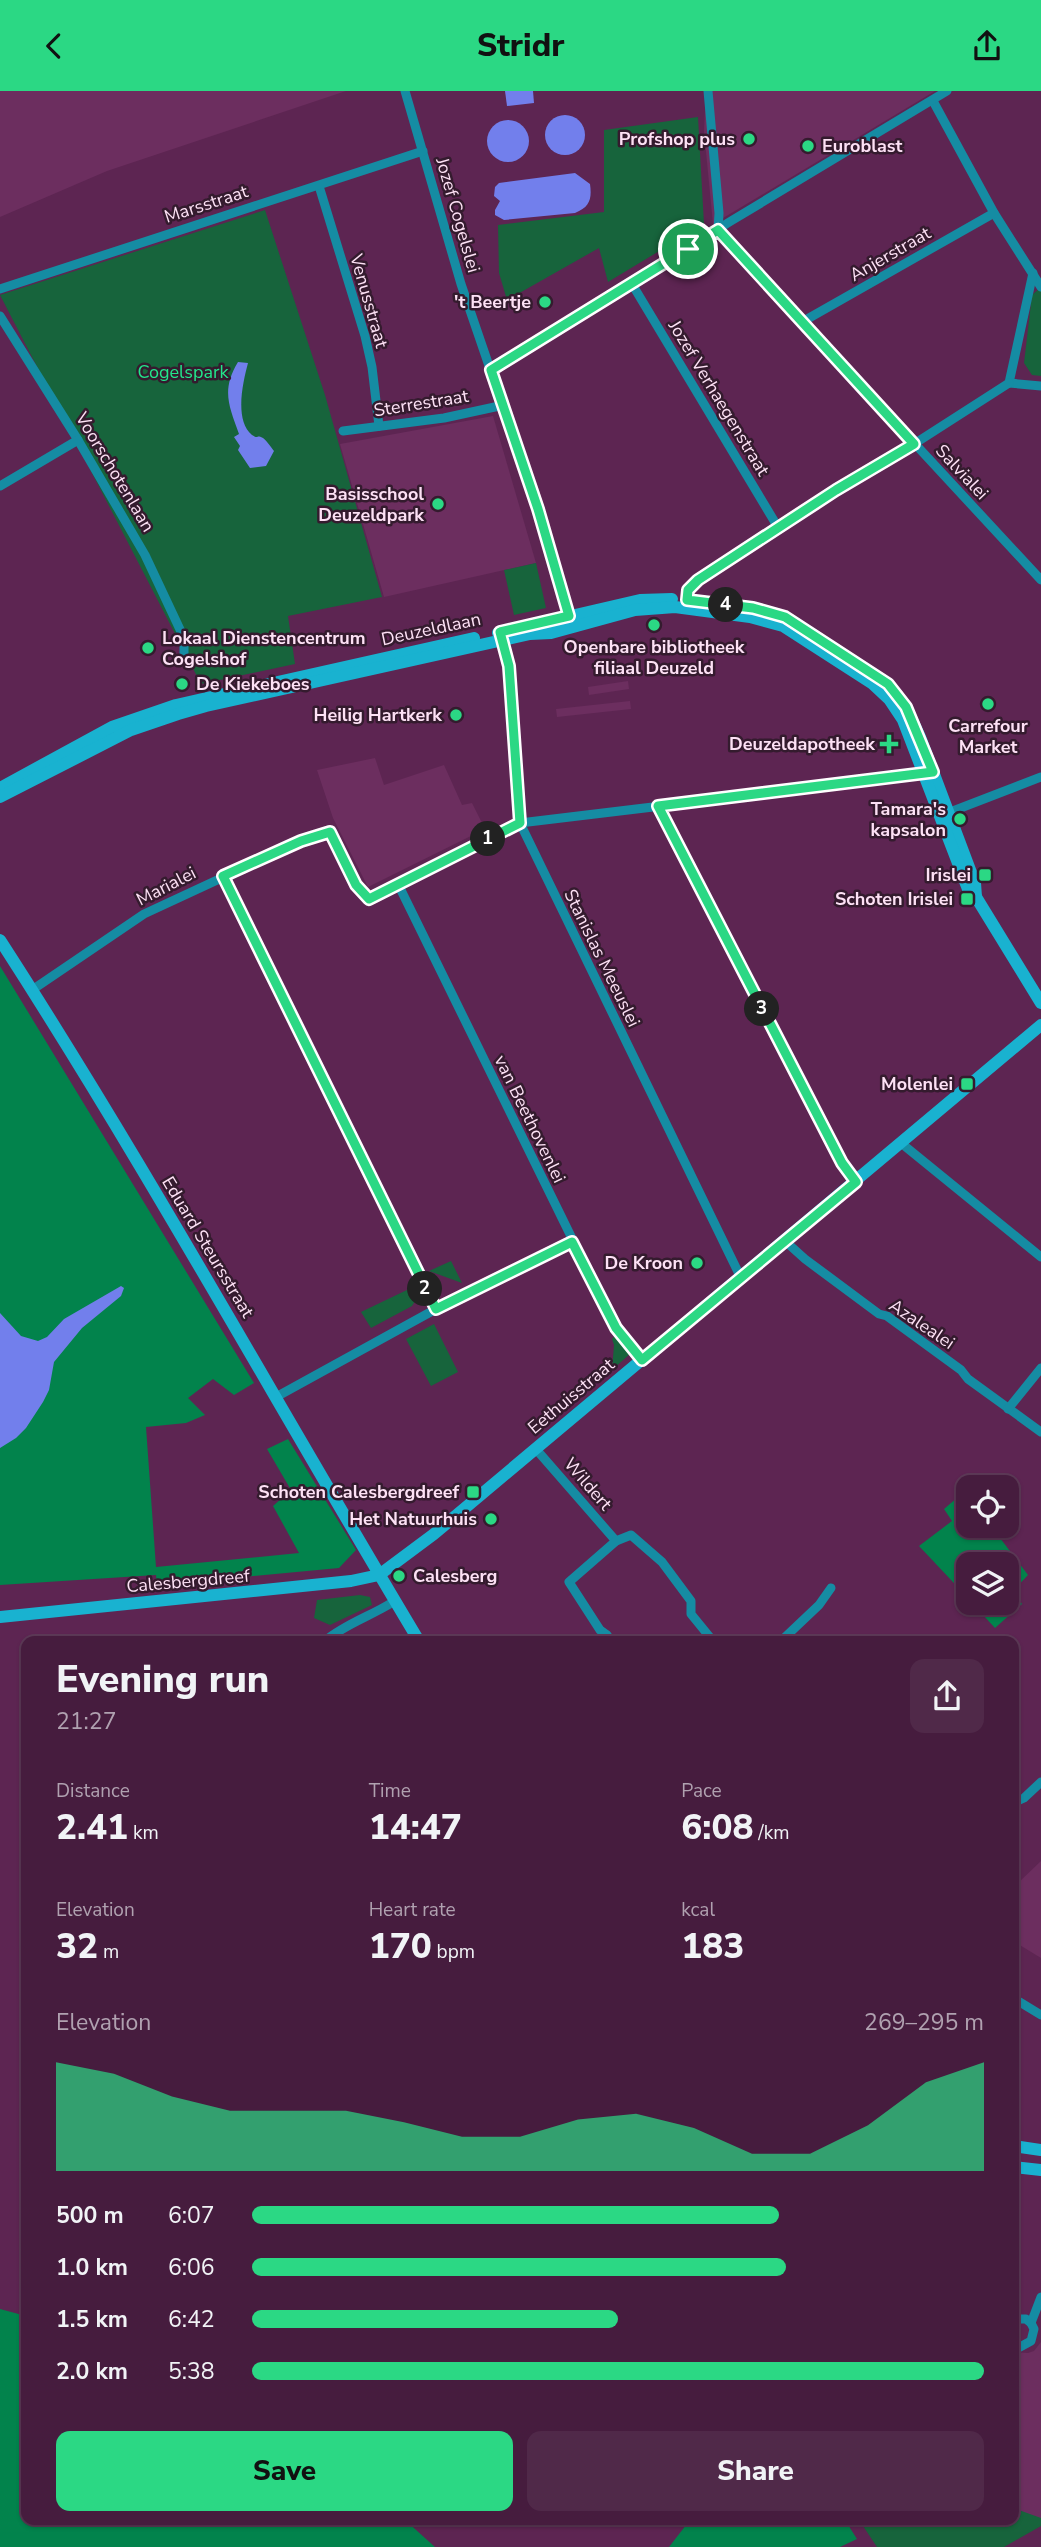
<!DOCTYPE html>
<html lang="en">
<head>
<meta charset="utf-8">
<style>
	:root { --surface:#461c3e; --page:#502949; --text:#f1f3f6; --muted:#b0a1b0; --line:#5e3a58; --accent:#2bd884 }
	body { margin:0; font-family:"Nunito Sans",sans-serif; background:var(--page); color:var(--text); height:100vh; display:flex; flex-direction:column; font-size:26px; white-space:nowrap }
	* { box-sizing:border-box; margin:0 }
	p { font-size:23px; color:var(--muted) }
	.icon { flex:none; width:38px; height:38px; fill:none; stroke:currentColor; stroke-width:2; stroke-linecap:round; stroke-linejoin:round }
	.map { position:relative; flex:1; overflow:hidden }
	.drawer { position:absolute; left:21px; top:1545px; width:998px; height:889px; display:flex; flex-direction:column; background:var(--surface); border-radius:14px; box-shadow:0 2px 5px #0004,0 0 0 2px var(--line) }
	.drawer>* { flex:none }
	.controls { position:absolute; left:956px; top:1384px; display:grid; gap:14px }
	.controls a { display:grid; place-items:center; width:63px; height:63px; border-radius:14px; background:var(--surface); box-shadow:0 2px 5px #0004,0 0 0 2px var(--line); font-size:35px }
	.pin { position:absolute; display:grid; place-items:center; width:60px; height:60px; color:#fff; margin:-30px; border:4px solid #fff; border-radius:50%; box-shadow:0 2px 7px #0007 }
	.km { position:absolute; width:35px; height:35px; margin:-18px; border-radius:50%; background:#222; color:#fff; font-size:19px; line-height:35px; text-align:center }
	.round { display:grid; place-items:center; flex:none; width:74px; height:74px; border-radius:14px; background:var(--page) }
	.summary { display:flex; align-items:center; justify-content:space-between; height:119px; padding:0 35px }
	h1 { font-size:38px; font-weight:800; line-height:52px }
	.metrics { display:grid; grid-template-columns:repeat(3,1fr); gap:10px; height:119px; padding:7px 35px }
	.metrics div { display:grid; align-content:center }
	.metrics b { font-size:35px; font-weight:800 }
	.metrics small { font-size:19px; font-weight:400 }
	.metrics p { font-size:19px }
	.chart { height:196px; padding:14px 35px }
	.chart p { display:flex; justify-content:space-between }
	.chart svg { width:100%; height:126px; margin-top:7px; fill:var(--accent); opacity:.7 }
	.cta { display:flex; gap:14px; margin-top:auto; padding:14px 35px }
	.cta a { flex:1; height:80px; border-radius:14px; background:var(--accent); color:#111; font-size:28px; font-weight:800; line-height:80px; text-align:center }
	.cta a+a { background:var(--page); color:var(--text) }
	ul { padding:0 35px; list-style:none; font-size:23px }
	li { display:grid; grid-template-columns:112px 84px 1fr; align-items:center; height:52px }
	li i { height:18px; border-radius:9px; background:var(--accent) }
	header { display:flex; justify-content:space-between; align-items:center; height:91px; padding:0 35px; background:var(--accent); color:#111; font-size:32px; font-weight:800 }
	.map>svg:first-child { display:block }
	.built { fill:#6c2e5f }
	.green { fill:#17643c }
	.forest { fill:#02834c }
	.water { fill:#727fec }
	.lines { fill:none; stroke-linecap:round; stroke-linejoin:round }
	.street { stroke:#158ca3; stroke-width:9 }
	.secondary { stroke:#19b2d0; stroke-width:12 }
	.route-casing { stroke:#fff; stroke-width:14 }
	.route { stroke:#2bd884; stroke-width:9 }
	.poi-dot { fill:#2bd884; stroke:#341b2e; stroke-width:2.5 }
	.labels { text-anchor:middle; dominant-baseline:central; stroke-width:5; stroke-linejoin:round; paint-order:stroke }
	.poi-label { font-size:18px; font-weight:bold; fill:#fde1f5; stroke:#341b2e; text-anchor:end }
	.street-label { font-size:18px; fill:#fde1f5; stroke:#341b2e }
	.park-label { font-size:18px; fill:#22e68b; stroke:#341b2e }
</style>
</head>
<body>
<header><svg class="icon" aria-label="back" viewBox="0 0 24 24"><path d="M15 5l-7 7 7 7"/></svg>Stridr<svg class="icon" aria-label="share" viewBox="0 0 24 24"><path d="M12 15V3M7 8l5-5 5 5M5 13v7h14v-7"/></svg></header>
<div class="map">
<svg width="1041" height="2456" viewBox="0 0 1041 2456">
	<rect width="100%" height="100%" fill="#5d2552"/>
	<g class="built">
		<polygon points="0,0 346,0 107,80 0,126"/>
		<polygon points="706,0 935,0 713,133 704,40"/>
		<polygon points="493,325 536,472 384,506 340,353"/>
		<polygon points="628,590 629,598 589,604 588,596"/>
		<polygon points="630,610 631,618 557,626 556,618"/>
		<polygon points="375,667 384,694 444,674 462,714 472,712 485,738 368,796 333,727 317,679"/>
		<polygon points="1041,1770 1041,1867 1013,1850 1013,1797"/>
		<polygon points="1041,2251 1041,2431 1013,2422 1013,2261 1028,2262 1034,2260"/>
	</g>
	<g class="green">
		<polygon points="698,26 704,133 608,191 599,157 507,209 499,182 498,134 604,121 604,39"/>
		<polygon points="265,119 325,304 382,506 288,525 295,573 201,593 0,204"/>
		<polygon points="1040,197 1041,199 1041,285 1032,284 1024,272 1032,204"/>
		<polygon points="536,472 546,517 514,524 504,479"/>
		<polygon points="451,1170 462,1192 429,1180"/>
		<polygon points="409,1198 415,1210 412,1215 371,1237 361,1221"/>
		<polygon points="434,1233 458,1281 431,1295 406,1248"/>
		<polygon points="616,1243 631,1262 612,1279 614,1254 612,1248"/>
		<polygon points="360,1504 370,1506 372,1514 330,1534 314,1527 317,1509"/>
		<polygon points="1013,2417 1041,2427 1041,2435 1004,2456 877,2456 859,2429 1013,2429"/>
	</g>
	<g class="forest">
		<polygon points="0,875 254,1292 234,1304 213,1288 188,1307 205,1324 186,1332 146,1336 156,1476 299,1462 273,1415 291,1399 267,1358 288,1348 356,1459 339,1477 157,1494 156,1484 0,1494"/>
		<polygon points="965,1400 968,1404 968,1435 991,1435 1028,1484 1013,1500 1022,1513 995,1537 972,1512 1006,1512 1006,1474 968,1474 968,1507 919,1455 952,1430 944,1418"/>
		<polygon points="0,2218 26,2225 26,2429 405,2429 435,2456 0,2456"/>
		<polygon points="690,2429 814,2429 816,2434 825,2429 845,2429 857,2448 840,2456 669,2456"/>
	</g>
	<g class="water">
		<polygon points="505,0 533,0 534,12 507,15"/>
		<circle cx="565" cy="44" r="20"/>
		<circle cx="508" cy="50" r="21"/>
		<path d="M575 82 590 93C592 108 590 116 575 122L504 129 495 124V119L500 110 494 105 495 96 499 92Z"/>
		<path d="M238 271 248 272C243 291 234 329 252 344 260 349 255 343 263 347 267 350 271 356 274 360L266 375 250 377 238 359 240 355 234 346 239 343C229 315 221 299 238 271Z"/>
		<polygon points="121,1195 124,1197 121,1205 82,1237 54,1271 49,1299 43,1311 26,1337 16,1347 0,1357 0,1222 21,1245 38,1250 47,1246 64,1228"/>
	</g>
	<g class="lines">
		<g class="street">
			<polyline points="405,0 461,193 538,418 570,528"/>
			<polyline points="708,0 719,122 718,140"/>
			<polyline points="933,10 994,122 1041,196"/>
			<polyline points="319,95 365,245 372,276 379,335"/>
			<polyline points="718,140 1041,489"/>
			<polyline points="632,193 779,438"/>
			<polyline points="0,198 423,60"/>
			<polyline points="0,225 78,349 145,464 184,547 184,562"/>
			<polyline points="802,231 994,122"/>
			<polyline points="490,279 731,130 947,0"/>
			<polyline points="1009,292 1033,182"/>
			<polyline points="1009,292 1041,295"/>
			<polyline points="343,340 444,327 504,314"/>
			<polyline points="0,395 78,349"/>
			<polyline points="687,517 688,499 698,489 836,399 914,353 1009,292"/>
			<polyline points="501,546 509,575 520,732 741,1187"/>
			<polyline points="658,715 842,1072 856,1091"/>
			<polyline points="945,723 1041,686"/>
			<polyline points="223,785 436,1218 572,1151"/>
			<polyline points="399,795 616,1237 642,1269"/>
			<polyline points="32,899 144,823 301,750 330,741 356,794 369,808 520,732 927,683"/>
			<polyline points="901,1052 1041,1166"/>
			<polyline points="785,1150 805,1168 879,1223 887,1225 961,1279 968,1288 1041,1341"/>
			<polyline points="276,1306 436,1218"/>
			<polyline points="1008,1318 1041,1277"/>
			<polyline points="535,1357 616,1450"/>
			<path d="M325 1550C345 1533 371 1525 393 1511"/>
			<polyline points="611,1550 607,1544 600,1539 569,1491 616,1450 631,1444 662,1471 691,1510 691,1523 713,1550"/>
			<polyline points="781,1550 819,1514 831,1497"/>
			<polyline points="1013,1712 1024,1707 1041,1691"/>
			<polyline points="1013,1907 1041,1924"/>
			<polyline points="1013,2228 1026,2228 1031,2232"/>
			<polyline points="1013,2254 1020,2256 1031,2250 1034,2238 1031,2232 1041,2206"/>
		</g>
		<g class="secondary">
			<polyline points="698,510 753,517 785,526 888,593 906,616 920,646 975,792 976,806"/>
			<polyline points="498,542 640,509 672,508"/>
			<polyline points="0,697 112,636 176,614 474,547"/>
			<polyline points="0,706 131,639 178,623 206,615 530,543 551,542 635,519 675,516 750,526 783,535 873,593 889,608 903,629 968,798 976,806 1041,912"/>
			<path d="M0 849C148 1078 279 1317 419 1550"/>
			<polyline points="0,1526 351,1490 379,1484 434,1443 1041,934"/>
			<polyline points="1013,2055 1041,2059"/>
			<polyline points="1013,2076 1041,2079"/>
		</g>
	</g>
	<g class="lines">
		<defs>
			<polygon id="route" points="718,139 914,353 836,399 698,489 688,499 687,509 753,517 785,526 888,593 906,616 933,681 658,715 842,1072 856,1091 642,1269 616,1237 572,1151 436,1218 223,785 301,750 330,741 356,794 369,808 520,732 509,575 500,541 569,525 538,418 491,279"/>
		</defs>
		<use href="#route" class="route-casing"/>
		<use href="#route" class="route"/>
	</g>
	<g class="poi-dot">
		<circle cx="749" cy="48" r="7"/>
		<circle cx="808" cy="55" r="7"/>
		<circle cx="545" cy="211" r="7"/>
		<circle cx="438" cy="413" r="7"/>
		<circle cx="654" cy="534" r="7"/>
		<circle cx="148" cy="557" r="7"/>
		<circle cx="182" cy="593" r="7"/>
		<circle cx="988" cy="613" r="7"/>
		<circle cx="456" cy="624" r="7"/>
		<path d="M885.5 642.5h7v7h7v7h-7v7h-7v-7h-7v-7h7z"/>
		<circle cx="960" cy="728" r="7"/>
		<rect x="978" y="777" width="14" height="14" rx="3.5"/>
		<rect x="960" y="801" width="14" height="14" rx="3.5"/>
		<rect x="960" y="986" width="14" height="14" rx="3.5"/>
		<circle cx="697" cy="1172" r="7"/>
		<rect x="466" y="1394" width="14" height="14" rx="3.5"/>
		<circle cx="491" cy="1428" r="7"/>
		<circle cx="399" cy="1485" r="7"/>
	</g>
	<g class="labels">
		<g class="poi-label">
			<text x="735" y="48">Profshop plus</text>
			<text x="822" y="55" text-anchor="start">Euroblast</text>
			<text x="531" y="211">'t Beertje</text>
			<text x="424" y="403">Basisschool<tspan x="424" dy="21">Deuzeldpark</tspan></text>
			<text x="162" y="547" text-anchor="start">Lokaal Dienstencentrum<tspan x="162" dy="21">Cogelshof</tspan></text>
			<text x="654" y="556" text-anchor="middle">Openbare bibliotheek<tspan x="654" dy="21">filiaal Deuzeld</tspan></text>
			<text x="196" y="593" text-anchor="start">De Kiekeboes</text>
			<text x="442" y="624">Heilig Hartkerk</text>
			<text x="988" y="635" text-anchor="middle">Carrefour<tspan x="988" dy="21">Market</tspan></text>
			<text x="875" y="653">Deuzeldapotheek</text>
			<text x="946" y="718">Tamara's<tspan x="946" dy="21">kapsalon</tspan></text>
			<text x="971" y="784">Irislei</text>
			<text x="953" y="808">Schoten Irislei</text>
			<text x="953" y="993">Molenlei</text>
			<text x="683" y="1172">De Kroon</text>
			<text x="459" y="1401">Schoten Calesbergdreef</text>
			<text x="477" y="1428">Het Natuurhuis</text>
			<text x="413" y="1485" text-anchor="start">Calesberg</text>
		</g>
		<g class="street-label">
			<text transform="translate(206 113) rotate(-18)">Marsstraat</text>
			<text transform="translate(458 124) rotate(74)">Jozef Cogelslei</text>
			<text transform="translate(890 163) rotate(-30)">Anjerstraat</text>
			<text transform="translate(369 210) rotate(74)">Venusstraat</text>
			<text transform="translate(719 307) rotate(59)">Jozef Verhaegenstraat</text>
			<text transform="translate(421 312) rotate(-9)">Sterrestraat</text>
			<text transform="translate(115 381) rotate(59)">Voorschotenlaan</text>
			<text transform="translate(962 381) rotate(47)">Salvialei</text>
			<text transform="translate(431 538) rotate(-12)">Deuzeldlaan</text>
			<text transform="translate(166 795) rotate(-27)">Marialei</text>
			<text transform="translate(602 867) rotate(64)">Stanislas Meeuslei</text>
			<text transform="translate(530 1028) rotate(64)">van Beethovenlei</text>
			<text transform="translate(208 1156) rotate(59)">Eduard Steursstraat</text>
			<text transform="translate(922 1233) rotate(34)">Azalealei</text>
			<text transform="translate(571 1305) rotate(-40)">Eethuisstraat</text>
			<text transform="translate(588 1393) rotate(49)">Wildert</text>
			<text transform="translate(188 1490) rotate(-5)">Calesbergdreef</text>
		</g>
		<g class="park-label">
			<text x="183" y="281">Cogelspark</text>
		</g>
	</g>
</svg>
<div class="controls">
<a><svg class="icon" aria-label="locate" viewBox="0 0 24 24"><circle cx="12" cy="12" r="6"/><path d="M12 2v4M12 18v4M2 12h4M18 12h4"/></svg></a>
<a><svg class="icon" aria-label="layers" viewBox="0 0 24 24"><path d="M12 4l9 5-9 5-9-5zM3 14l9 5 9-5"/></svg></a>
</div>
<div class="pin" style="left:688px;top:158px;background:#1e9e55"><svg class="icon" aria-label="arrive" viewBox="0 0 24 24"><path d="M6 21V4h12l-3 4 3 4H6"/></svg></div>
<b class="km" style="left:488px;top:748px">1</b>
<b class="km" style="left:425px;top:1198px">2</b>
<b class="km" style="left:762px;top:918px">3</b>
<b class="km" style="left:726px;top:514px">4</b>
<section class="drawer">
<div class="summary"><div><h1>Evening run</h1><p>21:27</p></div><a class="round"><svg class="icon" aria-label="share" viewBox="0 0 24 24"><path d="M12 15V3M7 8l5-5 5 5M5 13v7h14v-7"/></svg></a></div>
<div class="metrics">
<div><p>Distance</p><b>2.41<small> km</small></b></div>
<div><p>Time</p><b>14:47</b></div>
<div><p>Pace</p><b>6:08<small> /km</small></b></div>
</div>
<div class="metrics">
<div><p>Elevation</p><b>32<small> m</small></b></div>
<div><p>Heart rate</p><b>170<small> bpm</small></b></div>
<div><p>kcal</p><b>183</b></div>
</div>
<div class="chart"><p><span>Elevation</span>269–295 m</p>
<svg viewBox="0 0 160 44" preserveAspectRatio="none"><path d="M0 44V6L10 10L20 18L30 23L40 23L50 23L60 27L70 32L80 32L90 26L100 24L110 29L120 38L130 38L140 28L150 13L160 6V44z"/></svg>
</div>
<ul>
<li><b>500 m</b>6:07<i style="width:72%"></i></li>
<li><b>1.0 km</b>6:06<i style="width:73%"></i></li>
<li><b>1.5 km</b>6:42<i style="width:50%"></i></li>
<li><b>2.0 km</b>5:38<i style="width:100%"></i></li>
</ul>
<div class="cta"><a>Save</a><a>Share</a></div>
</section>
</div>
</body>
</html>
